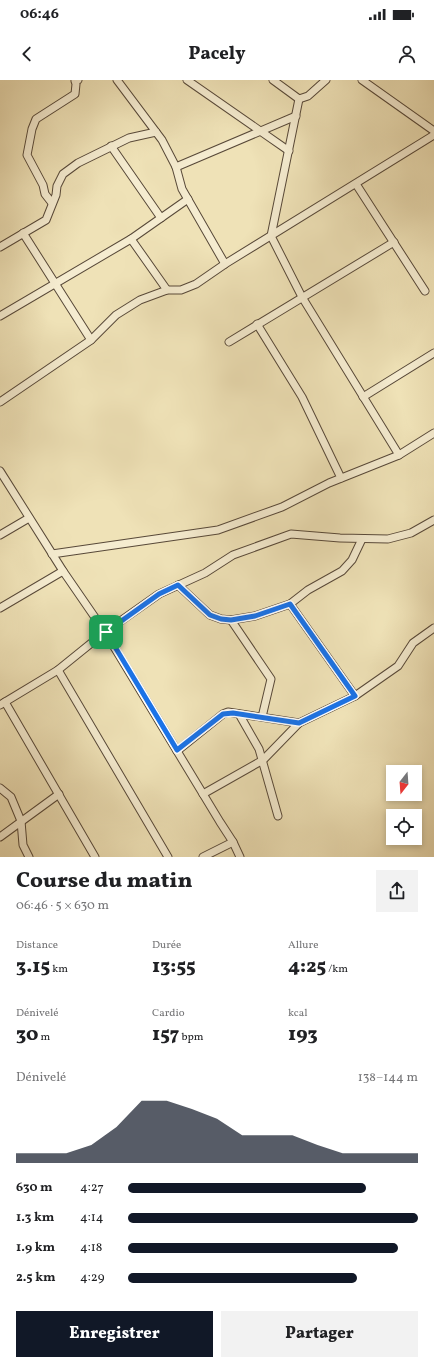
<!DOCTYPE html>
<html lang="fr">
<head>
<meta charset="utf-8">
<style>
	:root { --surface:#fff; --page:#f2f2f2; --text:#202124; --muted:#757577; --accent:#111827 }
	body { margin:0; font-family:Vollkorn,serif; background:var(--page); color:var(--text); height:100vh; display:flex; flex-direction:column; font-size:15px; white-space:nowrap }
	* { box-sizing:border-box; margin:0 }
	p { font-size:13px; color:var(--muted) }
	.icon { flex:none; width:22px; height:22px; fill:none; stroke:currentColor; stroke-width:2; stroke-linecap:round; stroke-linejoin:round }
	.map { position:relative; height:777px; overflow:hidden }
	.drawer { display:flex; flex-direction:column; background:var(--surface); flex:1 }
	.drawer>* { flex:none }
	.needle { width:26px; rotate:197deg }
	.controls { position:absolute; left:386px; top:685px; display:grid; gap:8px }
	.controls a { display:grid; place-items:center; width:36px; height:36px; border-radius:0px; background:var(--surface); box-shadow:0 2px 6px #0003; font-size:20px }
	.pin { position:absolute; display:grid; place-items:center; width:34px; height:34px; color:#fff; margin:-17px; border-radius:8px; box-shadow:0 2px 6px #0006 }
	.round { display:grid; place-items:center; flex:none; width:42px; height:42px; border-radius:0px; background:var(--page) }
	.overview { display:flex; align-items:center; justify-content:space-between; height:68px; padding:0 16px }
	h1 { font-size:22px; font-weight:800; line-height:30px }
	.metrics { display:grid; grid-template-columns:repeat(3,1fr); gap:6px; height:68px; padding:4px 16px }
	.metrics div { display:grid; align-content:center }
	.metrics b { font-size:20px; font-weight:800 }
	.metrics small { font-size:11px; font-weight:400 }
	.metrics p { font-size:11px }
	.chart { height:112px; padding:8px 16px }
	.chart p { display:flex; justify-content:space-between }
	.chart svg { width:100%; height:72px; margin-top:4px; fill:var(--accent); opacity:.7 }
	.action { display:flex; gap:8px; margin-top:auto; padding:8px 16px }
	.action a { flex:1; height:46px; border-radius:0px; background:var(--accent); color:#fff; font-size:16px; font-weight:800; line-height:46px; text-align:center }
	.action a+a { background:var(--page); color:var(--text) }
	ul { padding:0 16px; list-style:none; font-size:13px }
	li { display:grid; grid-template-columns:64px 48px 1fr; align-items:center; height:30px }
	li i { height:10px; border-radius:5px; background:var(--accent) }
	.status { display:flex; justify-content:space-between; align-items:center; height:28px; padding:0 20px; background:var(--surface); direction:ltr }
	.status svg { height:11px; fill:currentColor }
	header { display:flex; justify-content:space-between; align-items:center; height:52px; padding:0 16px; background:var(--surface); font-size:18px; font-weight:800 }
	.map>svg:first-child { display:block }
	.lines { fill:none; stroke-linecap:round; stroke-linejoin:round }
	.minor-casing { stroke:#584939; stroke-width:9 }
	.minor { stroke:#f5ecd0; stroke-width:7 }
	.route-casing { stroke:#fff; stroke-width:8 }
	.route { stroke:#1a73e8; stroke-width:5 }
</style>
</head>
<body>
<div class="status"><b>06:46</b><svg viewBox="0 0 49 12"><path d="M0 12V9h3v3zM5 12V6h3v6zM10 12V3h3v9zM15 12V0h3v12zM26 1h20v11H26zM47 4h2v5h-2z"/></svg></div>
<header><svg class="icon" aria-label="back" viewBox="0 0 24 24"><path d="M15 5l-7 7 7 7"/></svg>Pacely<svg class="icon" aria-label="person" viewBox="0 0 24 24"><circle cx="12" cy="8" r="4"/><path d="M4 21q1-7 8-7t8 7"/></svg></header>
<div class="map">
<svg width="434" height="777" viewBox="0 0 434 777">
	<rect width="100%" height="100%" fill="#efe2b7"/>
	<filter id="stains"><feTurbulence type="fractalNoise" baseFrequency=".005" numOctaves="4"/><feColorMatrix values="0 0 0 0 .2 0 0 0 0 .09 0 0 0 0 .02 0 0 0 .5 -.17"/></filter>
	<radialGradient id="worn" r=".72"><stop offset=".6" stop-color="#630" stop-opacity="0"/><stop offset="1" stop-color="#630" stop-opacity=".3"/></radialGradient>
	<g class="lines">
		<defs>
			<g id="minor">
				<polyline points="117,0 162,60 176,87 182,109 225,184"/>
				<polyline points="187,0 289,71"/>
				<polyline points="273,0 299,19"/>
				<polyline points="362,0 434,51"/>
				<polyline points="299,19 271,156 302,217 399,375"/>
				<polyline points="299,19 308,16 326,0"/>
				<polyline points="111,66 161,138"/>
				<polyline points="176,87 296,36"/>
				<polyline points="356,104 425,211"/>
				<polyline points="52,123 45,114 43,105 27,75 32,49 36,39 75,14 76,4 75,1 78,0"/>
				<polyline points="23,153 91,260"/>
				<polyline points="131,159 167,210"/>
				<polyline points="0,167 46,140 56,115 57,106 63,94 78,83 129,58 156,52"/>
				<polyline points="0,236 131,159 188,119"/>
				<polyline points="257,244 302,317 341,398"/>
				<polyline points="229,262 394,162"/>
				<polyline points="363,317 434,273"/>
				<polyline points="0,322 91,260 116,235 140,220 167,210 181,210 196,204 225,184 434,55"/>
				<polyline points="0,391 63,491 105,552 220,742 233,762 240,777"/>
				<polyline points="0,455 29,438"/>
				<polyline points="52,474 218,450 282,427 329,403 399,375 434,353"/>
				<polyline points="178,505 210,535 221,539 231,540 255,536 290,524 308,510 342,491 352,480 362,459"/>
				<polyline points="290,524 355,616"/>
				<polyline points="0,528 63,491"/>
				<polyline points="231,540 271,599 262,637"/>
				<polyline points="58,590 168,777"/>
				<polyline points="5,622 95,777"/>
				<polyline points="0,625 58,590 105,552 159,514 205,493 233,475 291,454 340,458 388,459 411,453 434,440"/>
				<polyline points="239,634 259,669 278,736"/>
				<polyline points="177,671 223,634 228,632 299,643"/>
				<polyline points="0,708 11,717 21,741 23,765 29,777"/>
				<polyline points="203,714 263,680 299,643 355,616 398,586 413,563 434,548"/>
				<polyline points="0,757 59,714"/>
				<polyline points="203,777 233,762"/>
			</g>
		</defs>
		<use href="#minor" class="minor-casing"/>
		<use href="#minor" class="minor"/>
	</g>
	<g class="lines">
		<defs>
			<polygon id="route" points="178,505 210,535 221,539 231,540 255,536 290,524 355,616 299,643 233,633 223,634 177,670 106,552 159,514"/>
		</defs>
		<use href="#route" class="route-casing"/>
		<use href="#route" class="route"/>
	</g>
	<rect width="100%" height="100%" filter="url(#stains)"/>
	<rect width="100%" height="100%" fill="url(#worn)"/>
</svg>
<div class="controls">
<a><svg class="needle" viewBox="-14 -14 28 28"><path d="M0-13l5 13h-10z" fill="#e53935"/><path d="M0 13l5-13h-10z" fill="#757577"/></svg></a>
<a><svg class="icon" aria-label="locate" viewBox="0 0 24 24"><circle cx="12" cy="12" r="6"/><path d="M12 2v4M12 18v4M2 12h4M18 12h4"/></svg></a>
</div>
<div class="pin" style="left:106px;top:552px;background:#1e9e55"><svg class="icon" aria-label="arrive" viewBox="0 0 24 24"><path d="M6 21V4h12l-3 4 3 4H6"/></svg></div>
</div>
<section class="drawer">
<div class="overview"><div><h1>Course du matin</h1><p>06:46 · 5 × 630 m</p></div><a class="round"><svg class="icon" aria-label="share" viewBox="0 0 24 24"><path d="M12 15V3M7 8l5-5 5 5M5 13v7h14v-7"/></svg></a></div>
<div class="metrics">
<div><p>Distance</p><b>3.15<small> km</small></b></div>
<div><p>Durée</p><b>13:55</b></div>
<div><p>Allure</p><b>4:25<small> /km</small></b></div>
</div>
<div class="metrics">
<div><p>Dénivelé</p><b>30<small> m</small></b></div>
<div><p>Cardio</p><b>157<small> bpm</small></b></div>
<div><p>kcal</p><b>193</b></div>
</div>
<div class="chart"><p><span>Dénivelé</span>138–144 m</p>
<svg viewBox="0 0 160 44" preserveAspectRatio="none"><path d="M0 44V38L10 38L20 38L30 33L40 22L50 6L60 6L70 11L80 17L90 27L100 27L110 27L120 33L130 38L140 38L150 38L160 38V44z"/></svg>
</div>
<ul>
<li><b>630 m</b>4:27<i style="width:82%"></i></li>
<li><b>1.3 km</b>4:14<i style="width:100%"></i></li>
<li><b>1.9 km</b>4:18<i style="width:93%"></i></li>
<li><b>2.5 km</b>4:29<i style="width:79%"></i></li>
</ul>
<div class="action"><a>Enregistrer</a><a>Partager</a></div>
</section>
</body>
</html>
